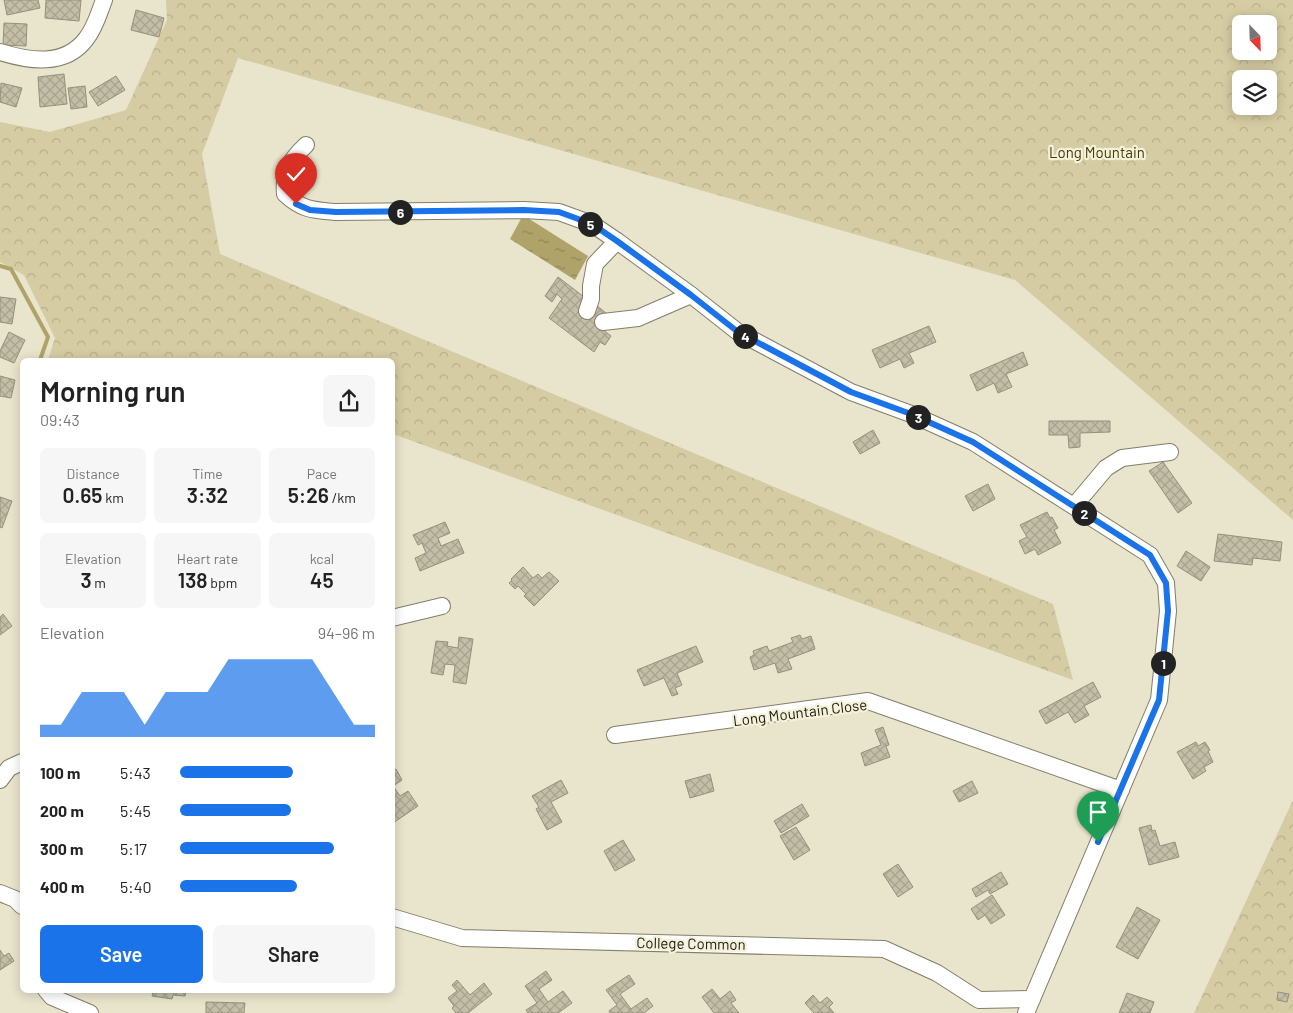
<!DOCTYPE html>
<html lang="en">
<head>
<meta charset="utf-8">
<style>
	:root { --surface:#fff; --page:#f6f6f6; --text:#222; --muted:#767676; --accent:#1a73e8 }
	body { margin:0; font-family:Barlow,sans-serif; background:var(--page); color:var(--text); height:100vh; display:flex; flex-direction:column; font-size:19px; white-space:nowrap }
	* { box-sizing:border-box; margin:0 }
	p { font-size:16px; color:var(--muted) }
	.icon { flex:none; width:28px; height:28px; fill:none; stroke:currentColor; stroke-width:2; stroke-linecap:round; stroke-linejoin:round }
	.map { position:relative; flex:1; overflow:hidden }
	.panel { position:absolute; left:20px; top:358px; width:375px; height:635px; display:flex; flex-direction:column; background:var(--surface); border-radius:8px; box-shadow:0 2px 12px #0003 }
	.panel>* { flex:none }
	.needle { width:32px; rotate:157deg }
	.controls { position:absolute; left:1232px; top:15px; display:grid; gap:10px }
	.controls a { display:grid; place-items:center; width:45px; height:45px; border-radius:8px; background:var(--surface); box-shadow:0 2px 12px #0003; font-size:25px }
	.pin { position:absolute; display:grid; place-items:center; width:42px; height:42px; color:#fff; margin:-51px -21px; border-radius:50% 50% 50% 0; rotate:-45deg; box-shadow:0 0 5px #0007 }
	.pin .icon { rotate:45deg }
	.km { position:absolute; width:25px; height:25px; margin:-12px; border-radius:50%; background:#222; color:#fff; font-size:14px; line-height:25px; text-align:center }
	.round { display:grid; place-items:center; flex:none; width:52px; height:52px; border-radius:8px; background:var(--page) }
	.head { display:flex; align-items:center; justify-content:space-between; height:85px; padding:0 20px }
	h1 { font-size:28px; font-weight:600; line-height:38px }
	.metrics { display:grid; grid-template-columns:repeat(3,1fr); gap:8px; height:85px; padding:5px 20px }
	.metrics div { display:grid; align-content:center; border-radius:8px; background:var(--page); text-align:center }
	.metrics b { font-size:21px; font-weight:600 }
	.metrics small { font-size:14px; font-weight:400 }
	.metrics p { font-size:14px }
	.chart { height:140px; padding:10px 20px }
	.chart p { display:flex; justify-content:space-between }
	.chart svg { width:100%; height:90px; margin-top:5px; fill:var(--accent); opacity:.7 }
	.action { display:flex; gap:10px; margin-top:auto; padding:10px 20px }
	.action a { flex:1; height:58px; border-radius:8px; background:var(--accent); color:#fff; font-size:20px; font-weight:600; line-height:58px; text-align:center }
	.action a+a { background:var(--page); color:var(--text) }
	ul { padding:0 20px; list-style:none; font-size:16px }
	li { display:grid; grid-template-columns:80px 60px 1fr; align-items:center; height:38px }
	li i { height:12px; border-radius:6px; background:var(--accent) }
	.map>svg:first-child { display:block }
	.forest { fill:url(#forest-crowns); fill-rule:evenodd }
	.water { fill:url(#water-ripples) }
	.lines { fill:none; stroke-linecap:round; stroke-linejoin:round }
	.stream { stroke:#b0a36a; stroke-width:4 }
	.building { fill:url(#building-cross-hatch); stroke:#95907b }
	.minor-casing { stroke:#837e69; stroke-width:18 }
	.minor { stroke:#fff; stroke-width:16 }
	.route-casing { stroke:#fff; stroke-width:10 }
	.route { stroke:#1a73e8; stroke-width:6 }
	.labels { text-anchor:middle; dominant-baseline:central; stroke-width:4.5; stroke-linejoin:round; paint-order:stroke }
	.park-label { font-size:15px; fill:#443a0c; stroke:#f6f1d9 }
	.street-label { font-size:15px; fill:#1b1911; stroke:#f6f1d9 }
</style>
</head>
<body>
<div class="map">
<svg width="1293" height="1013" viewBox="0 0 1293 1013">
	<defs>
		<pattern id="forest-crowns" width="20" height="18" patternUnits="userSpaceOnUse" patternTransform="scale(1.25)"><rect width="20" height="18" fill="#d5cca3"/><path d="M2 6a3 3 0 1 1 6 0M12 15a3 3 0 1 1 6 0" fill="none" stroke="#b6af8b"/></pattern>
		<pattern id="water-ripples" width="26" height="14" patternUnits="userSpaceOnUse" patternTransform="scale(1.25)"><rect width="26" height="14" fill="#b0a36a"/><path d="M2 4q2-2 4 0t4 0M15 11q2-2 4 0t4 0" fill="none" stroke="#8e8456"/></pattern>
		<pattern id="building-cross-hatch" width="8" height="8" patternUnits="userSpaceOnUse" patternTransform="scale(1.25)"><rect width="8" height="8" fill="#c3bea7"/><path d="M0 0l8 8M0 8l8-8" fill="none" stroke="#a7a38f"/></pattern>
	</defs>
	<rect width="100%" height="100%" fill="#e9e4cc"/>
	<g class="forest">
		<path d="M166 0H1293V520L1015 280 238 58 202 154 220 254 1053 604 1073 680 393 434 392 360H48L55 338 24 275 0 262V122L50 132 126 110 167 20ZM1241 24H1269V51H1241ZM1241 79H1269V106H1241Z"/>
		<polygon points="1293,800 1293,1013 1194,1013"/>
	</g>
	<polygon class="water" points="523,215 588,256 575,280 510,239"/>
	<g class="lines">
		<polyline class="stream" points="0,266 11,269 48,337 40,360"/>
	</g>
	<g class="building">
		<polygon points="4,0 38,0 40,8 7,15"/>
		<polygon points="46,0 81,0 79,21 45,18"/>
		<polygon points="136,10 164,18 159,37 131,30"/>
		<polygon points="4,23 27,24 26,46 3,45"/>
		<polygon points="64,74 67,104 40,107 38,77"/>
		<polygon points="116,76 125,90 98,106 89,92"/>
		<polygon points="1,83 22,88 16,107 0,102"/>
		<polygon points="85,86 87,107 71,109 68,88"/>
		<polygon points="558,277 588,300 579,313 586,319 596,305 606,313 597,325 611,336 605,345 600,342 594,352 549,318 562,299 557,294 552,302 545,296"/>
		<polygon points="0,297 16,299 12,324 0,322"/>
		<polygon points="929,326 936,342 909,353 914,363 904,368 900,359 880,368 872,350"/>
		<polygon points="9,332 25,340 14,363 0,357 0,351"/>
		<polygon points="1023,352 1028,365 1006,374 1012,387 998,393 994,383 977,391 970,375"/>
		<polygon points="0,376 15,380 11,398 0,396"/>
		<polygon points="1049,421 1110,421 1110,432 1080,433 1080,447 1069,448 1068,435 1049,435"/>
		<polygon points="873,430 880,443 860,454 853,442"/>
		<polygon points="1163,462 1192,503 1178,513 1149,471"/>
		<polygon points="988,484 995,499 973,511 965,496"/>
		<polygon points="0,497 12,501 2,528 0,527"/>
		<polygon points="1047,512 1050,518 1052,517 1058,528 1054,530 1061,543 1038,555 1035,549 1025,554 1019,541 1027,537 1020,525"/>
		<polygon points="445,522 450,533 438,538 441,546 458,539 464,553 420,571 415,558 426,553 422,543 418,545 413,535"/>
		<polygon points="1218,534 1282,542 1280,561 1253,558 1252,565 1214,561"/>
		<polygon points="1186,551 1210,567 1201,581 1177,566"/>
		<polygon points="523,567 533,578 538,574 542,578 549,572 559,581 534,606 524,596 526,594 518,586 515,589 509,583 512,580 511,579"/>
		<polygon points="3,614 12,626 0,635 0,617"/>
		<polygon points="800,635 802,639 811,636 815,649 788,659 792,669 778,673 775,663 754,670 750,657 754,655 753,651 767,646 769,651 793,642 791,638"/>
		<polygon points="459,637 473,639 466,684 453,682 455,665 445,664 443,675 431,673 436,641 448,642 447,646 458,648"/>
		<polygon points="696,646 703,662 677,673 682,685 675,688 678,694 672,696 664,678 644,686 637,670"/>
		<polygon points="1093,682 1101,697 1084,706 1089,715 1075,723 1068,712 1046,724 1039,711"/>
		<polygon points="883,727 889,745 886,746 890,757 865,766 861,753 881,745 875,730"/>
		<polygon points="1196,742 1198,746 1205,742 1210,750 1208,751 1213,762 1204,767 1206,771 1193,779 1177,752"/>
		<polygon points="396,769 402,780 393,786 400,796 408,791 418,806 393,823 392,772"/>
		<polygon points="710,774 714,791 690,798 685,781"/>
		<polygon points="561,780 568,793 551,802 562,822 547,830 536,809 539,807 532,796"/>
		<polygon points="972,781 978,793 959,802 953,791"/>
		<polygon points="802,804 809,816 781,833 774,821"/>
		<polygon points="1151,825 1152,831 1155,830 1160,846 1175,842 1179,857 1149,865 1139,828"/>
		<polygon points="796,827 810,850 794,860 780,836"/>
		<polygon points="623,840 635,860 615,871 604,851"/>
		<polygon points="898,864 913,887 898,897 883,874"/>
		<polygon points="1001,872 1008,884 990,894 988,890 976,897 972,889"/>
		<polygon points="992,895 1005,915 991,924 985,915 978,920 971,909"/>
		<polygon points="1137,907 1160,920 1138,959 1116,947"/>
		<polygon points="0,950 4,956 9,953 14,961 0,970"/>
		<polygon points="546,971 552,980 539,989 548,1002 563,991 572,1003 558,1013 528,1013 526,1010 537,1003 525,986"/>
		<polygon points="629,975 635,984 620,994 631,1009 647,998 653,1006 644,1013 610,1013 609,1011 617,1005 606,990"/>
		<polygon points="457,980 470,995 484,983 492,994 468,1013 456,1013 452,1008 454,1006 448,998 457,991 452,985"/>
		<polygon points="712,989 720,999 730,991 736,1000 731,1003 739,1013 714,1013 702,997"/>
		<polygon points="149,990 186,990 185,996 173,995 172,999 152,996 153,993 149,992"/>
		<polygon points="1278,992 1289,994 1287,1002 1277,1000"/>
		<polygon points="1127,993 1154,1002 1150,1013 1119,1013"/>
		<polygon points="813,995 820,1003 827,997 833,1003 829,1007 834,1013 814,1013 805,1003"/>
		<polygon points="206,1002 245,1003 244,1013 206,1013"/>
	</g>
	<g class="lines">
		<defs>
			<g id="minor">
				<path d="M0 52C29 61 65 67 86 39 95 28 99 13 104 0"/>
				<path d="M306 145C290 160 283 172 285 194 302 210 313 210 335 212L524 210 559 212 592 224 617 241"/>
				<polyline points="587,311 591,299 591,286 595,264 617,241 691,295 738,332 851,392 911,414 973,442 1150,555 1166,583 1168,611 1159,700 1026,1013"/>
				<polyline points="603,322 638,318 691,295"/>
				<polyline points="1074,506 1106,468 1122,458 1170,452"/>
				<polyline points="392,618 442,606"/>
				<polyline points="615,735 868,701 1121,790"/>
				<polyline points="0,780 9,768 22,762"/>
				<polyline points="0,893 15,899 22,906"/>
				<polyline points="392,917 462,938 884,949 937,973 979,1000 1032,999"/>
				<polyline points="46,990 52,997 90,1013"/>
			</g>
		</defs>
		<use href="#minor" class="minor-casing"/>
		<use href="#minor" class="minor"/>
	</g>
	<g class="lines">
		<defs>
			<polyline id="route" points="296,204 310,210 336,212 524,210 559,212 592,224 617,241 691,295 738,332 851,392 911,414 973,442 1150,555 1166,583 1168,611 1159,700 1098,842"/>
		</defs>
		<use href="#route" class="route-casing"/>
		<use href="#route" class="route"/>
	</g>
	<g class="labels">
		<g class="park-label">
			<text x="1097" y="152">Long Mountain</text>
		</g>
		<g class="street-label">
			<text transform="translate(800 712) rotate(-7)">Long Mountain Close</text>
			<text transform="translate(691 943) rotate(1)">College Common</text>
		</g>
	</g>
</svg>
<div class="controls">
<a><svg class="needle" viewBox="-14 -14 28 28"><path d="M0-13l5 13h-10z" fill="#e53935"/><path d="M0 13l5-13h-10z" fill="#767676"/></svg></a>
<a><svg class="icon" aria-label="layers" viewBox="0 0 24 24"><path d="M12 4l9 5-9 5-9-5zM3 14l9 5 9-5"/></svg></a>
</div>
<div class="pin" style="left:1098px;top:842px;background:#1e9e55"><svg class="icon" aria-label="arrive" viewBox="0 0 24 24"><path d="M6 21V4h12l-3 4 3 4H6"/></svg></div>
<div class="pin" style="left:296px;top:204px;background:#d93025"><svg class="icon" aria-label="check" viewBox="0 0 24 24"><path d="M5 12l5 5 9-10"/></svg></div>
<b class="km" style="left:1163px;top:663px">1</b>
<b class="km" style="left:1084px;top:513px">2</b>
<b class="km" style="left:918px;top:417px">3</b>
<b class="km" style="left:745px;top:336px">4</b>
<b class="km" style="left:590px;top:224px">5</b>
<b class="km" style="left:400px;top:212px">6</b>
<section class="panel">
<div class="head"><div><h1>Morning run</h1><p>09:43</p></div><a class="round"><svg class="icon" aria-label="share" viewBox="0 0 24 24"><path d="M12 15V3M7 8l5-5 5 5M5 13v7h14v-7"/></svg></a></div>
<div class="metrics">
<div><p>Distance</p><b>0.65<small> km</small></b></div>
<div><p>Time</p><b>3:32</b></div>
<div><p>Pace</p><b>5:26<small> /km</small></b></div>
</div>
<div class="metrics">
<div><p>Elevation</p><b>3<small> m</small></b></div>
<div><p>Heart rate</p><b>138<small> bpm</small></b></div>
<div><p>kcal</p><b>45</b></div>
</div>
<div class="chart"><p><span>Elevation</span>94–96 m</p>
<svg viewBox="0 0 160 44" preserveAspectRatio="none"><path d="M0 44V38L10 38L20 22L30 22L40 22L50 38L60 22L70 22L80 22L90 6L100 6L110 6L120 6L130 6L140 22L150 38L160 38V44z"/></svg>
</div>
<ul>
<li><b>100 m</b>5:43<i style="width:58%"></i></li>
<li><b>200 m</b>5:45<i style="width:57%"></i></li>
<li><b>300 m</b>5:17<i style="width:79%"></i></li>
<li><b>400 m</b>5:40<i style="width:60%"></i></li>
</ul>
<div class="action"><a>Save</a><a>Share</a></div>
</section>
</div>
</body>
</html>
